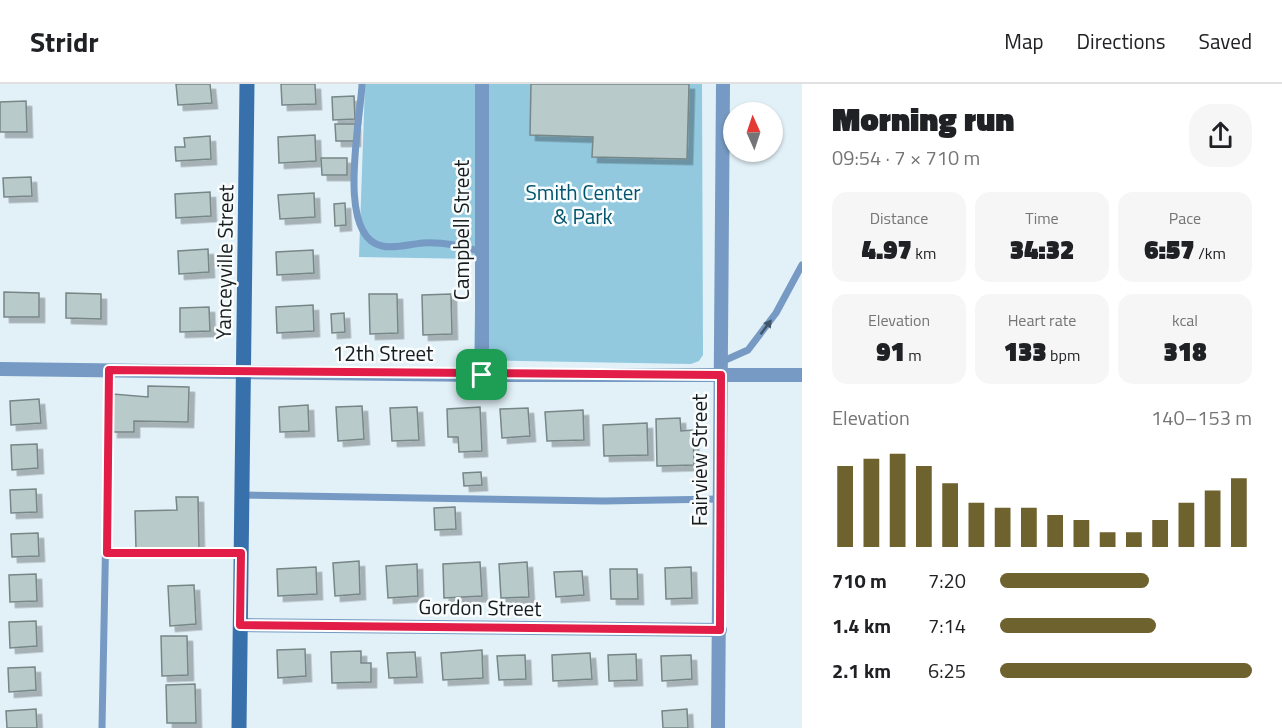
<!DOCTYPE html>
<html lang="en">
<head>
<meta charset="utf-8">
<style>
	:root { --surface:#fff; --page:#f6f6f6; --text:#202124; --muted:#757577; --line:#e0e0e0; --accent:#6e622f }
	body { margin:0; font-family:"Titillium Web",sans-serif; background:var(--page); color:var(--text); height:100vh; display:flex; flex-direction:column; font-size:22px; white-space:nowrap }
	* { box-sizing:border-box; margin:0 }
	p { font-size:20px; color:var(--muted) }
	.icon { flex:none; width:33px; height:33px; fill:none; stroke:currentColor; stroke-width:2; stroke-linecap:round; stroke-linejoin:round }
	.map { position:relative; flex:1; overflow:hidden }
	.details { display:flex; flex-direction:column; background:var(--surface); width:480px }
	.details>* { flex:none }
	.needle { width:39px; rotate:357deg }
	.tools { position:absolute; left:723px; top:18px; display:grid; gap:12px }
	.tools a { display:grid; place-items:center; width:60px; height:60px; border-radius:50%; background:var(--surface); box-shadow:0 2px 4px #0004; font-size:30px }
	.pin { position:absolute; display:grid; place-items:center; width:51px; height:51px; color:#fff; margin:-26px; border-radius:12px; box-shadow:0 3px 9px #0006 }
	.round { display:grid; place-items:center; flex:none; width:63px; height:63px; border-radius:24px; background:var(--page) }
	.head { display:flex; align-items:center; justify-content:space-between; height:102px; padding:0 30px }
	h1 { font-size:33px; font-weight:800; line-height:45px }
	.metrics { display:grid; grid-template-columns:repeat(3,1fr); gap:9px; height:102px; padding:6px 30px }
	.metrics div { display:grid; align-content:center; border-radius:15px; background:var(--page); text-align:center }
	.metrics b { font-size:26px; font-weight:800 }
	.metrics small { font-size:16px; font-weight:400 }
	.metrics p { font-size:16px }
	.chart { height:168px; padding:12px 30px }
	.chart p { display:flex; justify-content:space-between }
	.chart svg { width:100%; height:108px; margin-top:6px; stroke:var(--accent); stroke-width:6 }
	ul { padding:0 30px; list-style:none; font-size:20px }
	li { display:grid; grid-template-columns:96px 72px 1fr; align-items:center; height:45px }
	li i { height:15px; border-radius:8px; background:var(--accent) }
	header { display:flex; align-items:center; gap:36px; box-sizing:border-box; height:84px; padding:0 30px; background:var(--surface); border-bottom:2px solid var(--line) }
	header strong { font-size:28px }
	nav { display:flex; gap:33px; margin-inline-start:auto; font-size:21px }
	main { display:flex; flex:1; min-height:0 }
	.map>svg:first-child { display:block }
	.green { fill:#92c9df }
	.building { fill:#b9cacb; stroke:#778787; stroke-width:1.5; filter:url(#shadow) }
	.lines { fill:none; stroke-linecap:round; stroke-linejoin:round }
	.lane { stroke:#769ac3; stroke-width:7 }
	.street { stroke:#769ac3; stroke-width:14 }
	.secondary { stroke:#3870ac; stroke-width:15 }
	.oneway { fill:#415568 }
	.route-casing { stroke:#fff; stroke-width:12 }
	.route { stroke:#e11d48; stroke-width:8 }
	.labels { text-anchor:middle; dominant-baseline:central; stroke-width:5; stroke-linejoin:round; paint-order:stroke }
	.park-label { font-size:21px; fill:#00546d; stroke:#f9fcfd }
	.street-label { font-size:21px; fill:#161c1e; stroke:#f9fcfd }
</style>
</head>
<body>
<header>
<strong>Stridr</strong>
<nav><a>Map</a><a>Directions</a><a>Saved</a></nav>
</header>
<main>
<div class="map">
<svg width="802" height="644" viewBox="0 0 802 644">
	<defs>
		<filter id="shadow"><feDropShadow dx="5.5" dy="5.5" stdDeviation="0" flood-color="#0004"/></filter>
	</defs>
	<rect width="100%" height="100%" fill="#e2f1f8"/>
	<polygon class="green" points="365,0 702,0 703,271 699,277 691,280 474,276 476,175 359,173"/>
	<g class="building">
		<polygon points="176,0 210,0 212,19 178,21"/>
		<polygon points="281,0 315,0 316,20 282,21"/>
		<polygon points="531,0 689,0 687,75 592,73 593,53 530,51"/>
		<polygon points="354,12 355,35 333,36 332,13"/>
		<polygon points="26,17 27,48 0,48 0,18"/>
		<polygon points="335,40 355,40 355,57 336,57"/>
		<polygon points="315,51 316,77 279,79 278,53"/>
		<polygon points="210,52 211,75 176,77 175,63 185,63 184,54"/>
		<polygon points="321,74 347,74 347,91 322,91"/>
		<polygon points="31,93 32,112 4,113 3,94"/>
		<polygon points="210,108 211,132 176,134 175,110"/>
		<polygon points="314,109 315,133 280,135 278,111"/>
		<polygon points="345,119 346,141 335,142 334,120"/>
		<polygon points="208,165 209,188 179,190 178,167"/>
		<polygon points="313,166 314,189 277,191 276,168"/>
		<polygon points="4,208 39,209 39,233 4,233"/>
		<polygon points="66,209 101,210 101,235 66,234"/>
		<polygon points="369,210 397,210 398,249 370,250"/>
		<polygon points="451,210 452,250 423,251 422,211"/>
		<polygon points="313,221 314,247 277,249 276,223"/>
		<polygon points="209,223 210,247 180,248 180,224"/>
		<polygon points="344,229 345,248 332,249 331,230"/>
		<polygon points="148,302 189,303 188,338 134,337 134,348 112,348 113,310 148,313"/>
		<polygon points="39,315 41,339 11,341 10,317"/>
		<polygon points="308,321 309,347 280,348 279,323"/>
		<polygon points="362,322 364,355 338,357 336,323"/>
		<polygon points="417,323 419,356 392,357 390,324"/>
		<polygon points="480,323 482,367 459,368 458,353 448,353 447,325"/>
		<polygon points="528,324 530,352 502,354 500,325"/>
		<polygon points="583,326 584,356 547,357 545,328"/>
		<polygon points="680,334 681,347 693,346 694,381 657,382 656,335"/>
		<polygon points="647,339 648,371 604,372 603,341"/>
		<polygon points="37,360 38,384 12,386 11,361"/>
		<polygon points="481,388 482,401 464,402 463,389"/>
		<polygon points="36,405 37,428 11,429 10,406"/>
		<polygon points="176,413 198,413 199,464 136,465 135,427 177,426"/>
		<polygon points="455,423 456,445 435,446 434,424"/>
		<polygon points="38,449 39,472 12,473 11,450"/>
		<polygon points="359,477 360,510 335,512 333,479"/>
		<polygon points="480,478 482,512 444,514 443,480"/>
		<polygon points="527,478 529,513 501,514 499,480"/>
		<polygon points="417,480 418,512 388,514 386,482"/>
		<polygon points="316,483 317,510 278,512 277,485"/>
		<polygon points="691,483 692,514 666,515 665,484"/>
		<polygon points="610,485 637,485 638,515 611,515"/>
		<polygon points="582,487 584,511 556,513 554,488"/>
		<polygon points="36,490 37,517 10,518 9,491"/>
		<polygon points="194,501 196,540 170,542 168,502"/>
		<polygon points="36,537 37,562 10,564 9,538"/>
		<polygon points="161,552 187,552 188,591 162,592"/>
		<polygon points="305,565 306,592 278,594 277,566"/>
		<polygon points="482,566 483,594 443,596 441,569"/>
		<polygon points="361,567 361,579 371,579 371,598 332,599 331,568"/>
		<polygon points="415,568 417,593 389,594 387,569"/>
		<polygon points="590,569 592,595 553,597 552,571"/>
		<polygon points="636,570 637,596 609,597 608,571"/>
		<polygon points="525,571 526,595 499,596 497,572"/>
		<polygon points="691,571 692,595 662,597 661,572"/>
		<polygon points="35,583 36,606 9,608 8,584"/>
		<polygon points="195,600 196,639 167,639 166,601"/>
		<polygon points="36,625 37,644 7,644 6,627"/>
		<polygon points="687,625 688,644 663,644 662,627"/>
	</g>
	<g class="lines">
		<g class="lane">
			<path d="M362 0C361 34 335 152 382 162 395 165 410 160 423 159 443 158 463 162 482 168"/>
			<polyline points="721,278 748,266 776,229 802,181"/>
			<polyline points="242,411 604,417 720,415"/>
			<polyline points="107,469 241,469"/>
			<polyline points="102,644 109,286"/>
		</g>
		<g class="street">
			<polyline points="0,285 482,291 802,291"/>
			<polyline points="482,291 482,0"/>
			<polyline points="240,541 720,546"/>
			<polyline points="718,644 723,0"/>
		</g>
		<polyline class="secondary" points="239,644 247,0"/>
	</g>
	<defs><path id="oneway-solid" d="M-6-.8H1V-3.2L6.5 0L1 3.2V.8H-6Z" transform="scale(1.5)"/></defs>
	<use class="oneway" href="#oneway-solid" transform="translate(766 243) rotate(-53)"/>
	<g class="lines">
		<defs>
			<polygon id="route" points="109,286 721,291 720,546 240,541 241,469 107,469"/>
		</defs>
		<use href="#route" class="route-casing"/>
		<use href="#route" class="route"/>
	</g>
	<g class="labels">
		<g class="park-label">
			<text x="583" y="108">Smith Center<tspan x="583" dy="24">&amp; Park</tspan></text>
		</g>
		<g class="street-label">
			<text transform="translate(461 146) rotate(-90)">Campbell Street</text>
			<text transform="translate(224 178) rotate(-89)">Yanceyville Street</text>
			<text x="383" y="269">12th Street</text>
			<text transform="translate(699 376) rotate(-90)">Fairview Street</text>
			<text transform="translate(480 523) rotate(1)">Gordon Street</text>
		</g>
	</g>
</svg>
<div class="tools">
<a><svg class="needle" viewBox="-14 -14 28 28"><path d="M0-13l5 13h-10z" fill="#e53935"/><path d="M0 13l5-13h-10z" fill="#757577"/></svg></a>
</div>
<div class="pin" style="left:482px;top:291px;background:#1e9e55"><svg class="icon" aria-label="arrive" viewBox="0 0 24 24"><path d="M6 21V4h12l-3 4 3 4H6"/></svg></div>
</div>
<section class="details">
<div class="head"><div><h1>Morning run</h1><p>09:54 · 7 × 710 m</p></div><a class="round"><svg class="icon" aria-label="share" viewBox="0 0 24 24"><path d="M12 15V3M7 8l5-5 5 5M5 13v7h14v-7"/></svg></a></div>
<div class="metrics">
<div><p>Distance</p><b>4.97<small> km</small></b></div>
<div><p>Time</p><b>34:32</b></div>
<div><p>Pace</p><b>6:57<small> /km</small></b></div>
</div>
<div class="metrics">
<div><p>Elevation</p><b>91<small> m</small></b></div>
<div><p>Heart rate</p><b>133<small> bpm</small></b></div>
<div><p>kcal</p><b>318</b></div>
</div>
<div class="chart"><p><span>Elevation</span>140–153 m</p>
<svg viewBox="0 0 160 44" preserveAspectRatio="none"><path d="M5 44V11M15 44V8M25 44V6M35 44V11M45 44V18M55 44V26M65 44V28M75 44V28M85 44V31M95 44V33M105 44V38M115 44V38M125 44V33M135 44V26M145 44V21M155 44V16"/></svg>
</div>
<ul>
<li><b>710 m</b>7:20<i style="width:59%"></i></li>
<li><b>1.4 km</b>7:14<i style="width:62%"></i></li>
<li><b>2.1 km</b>6:25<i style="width:100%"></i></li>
</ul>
</section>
</main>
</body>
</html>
